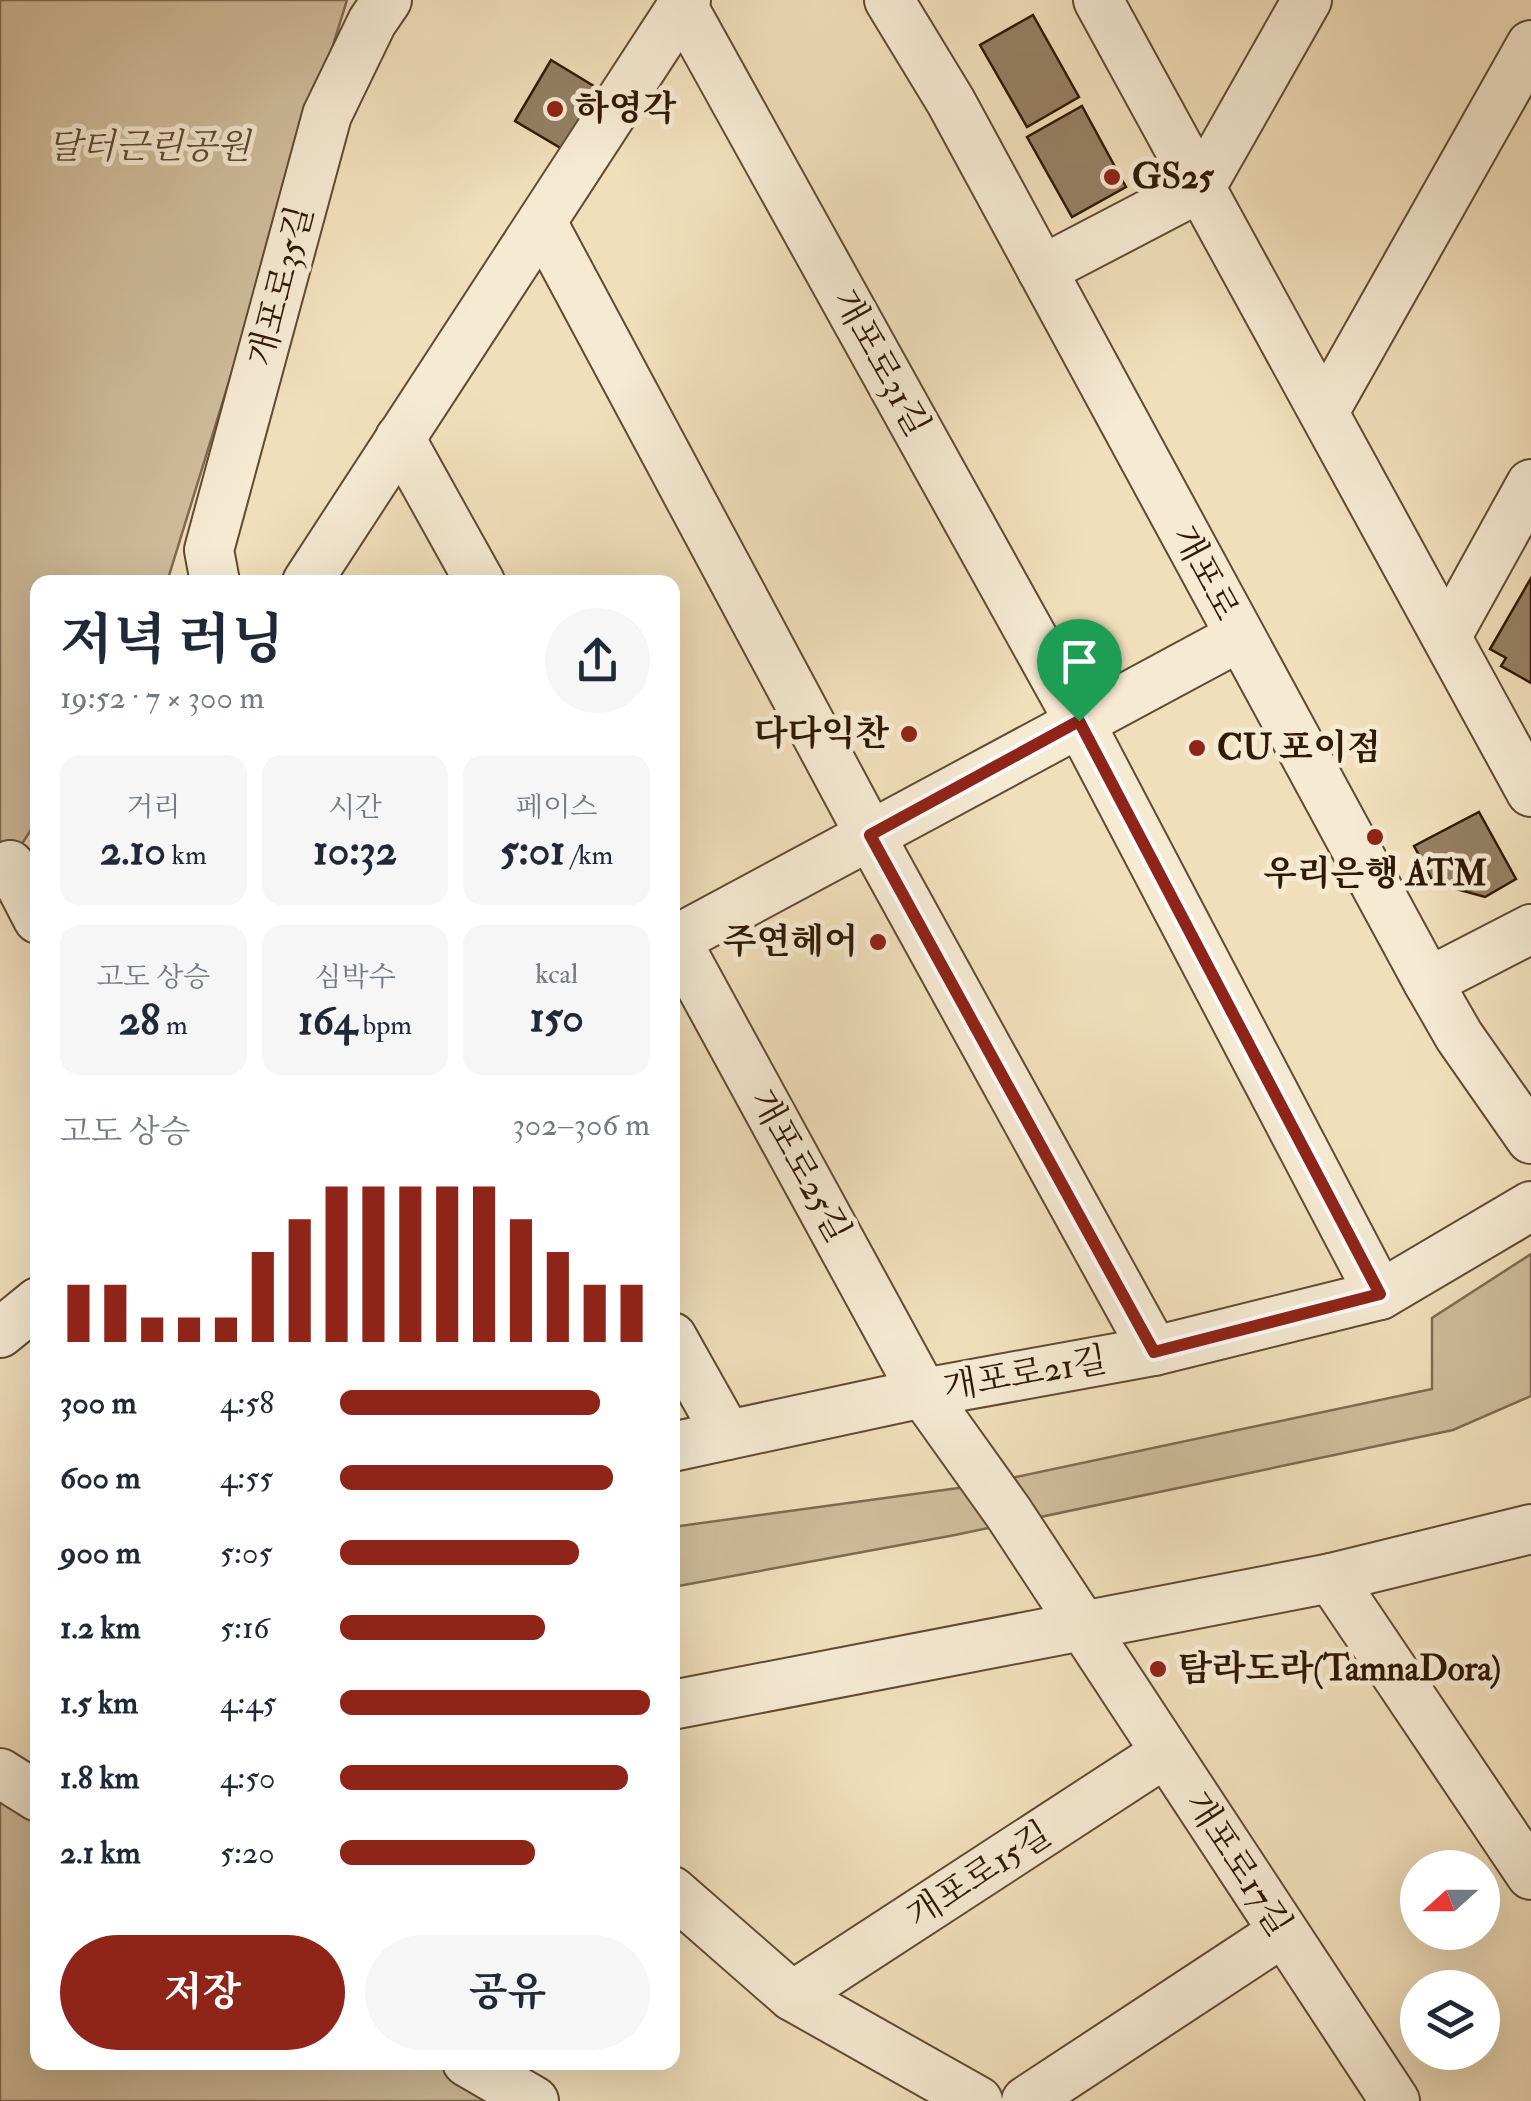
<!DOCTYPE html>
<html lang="ko">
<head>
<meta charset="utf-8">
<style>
	:root { --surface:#fff; --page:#f6f6f7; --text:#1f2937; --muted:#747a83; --accent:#8f2418 }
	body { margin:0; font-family:"IM FELL Double Pica","Noto Serif KR",serif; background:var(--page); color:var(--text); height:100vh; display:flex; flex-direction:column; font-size:38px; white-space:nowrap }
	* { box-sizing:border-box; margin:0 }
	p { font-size:32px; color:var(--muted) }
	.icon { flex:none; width:55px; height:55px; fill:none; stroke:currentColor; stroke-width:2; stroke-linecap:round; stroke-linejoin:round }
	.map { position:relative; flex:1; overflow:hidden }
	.side { position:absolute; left:30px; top:575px; width:650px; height:1495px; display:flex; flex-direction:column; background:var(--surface); border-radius:20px; box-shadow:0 10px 40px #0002 }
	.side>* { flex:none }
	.needle { width:65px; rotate:249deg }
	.tools { position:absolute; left:1400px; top:1850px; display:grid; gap:20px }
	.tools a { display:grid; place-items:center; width:100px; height:100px; border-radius:50%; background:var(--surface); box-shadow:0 10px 40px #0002; font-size:50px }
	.pin { position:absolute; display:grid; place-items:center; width:85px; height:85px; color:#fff; margin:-102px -42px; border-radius:50% 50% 50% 0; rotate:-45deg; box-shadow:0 0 10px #0007 }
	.pin .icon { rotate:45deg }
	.round { display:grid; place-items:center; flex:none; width:105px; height:105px; border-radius:52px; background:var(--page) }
	.overview { display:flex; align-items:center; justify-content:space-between; height:170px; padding:0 30px }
	h1 { font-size:55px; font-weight:700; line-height:75px }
	.metrics { display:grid; grid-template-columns:repeat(3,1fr); gap:15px; height:170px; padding:10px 30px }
	.metrics div { display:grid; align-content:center; border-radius:20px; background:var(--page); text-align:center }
	.metrics b { font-size:42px; font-weight:700 }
	.metrics small { font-size:28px; font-weight:400 }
	.metrics p { font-size:28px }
	.chart { height:280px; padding:20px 30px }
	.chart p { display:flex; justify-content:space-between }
	.chart svg { width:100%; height:180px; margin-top:10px; stroke:var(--accent); stroke-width:6 }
	.primary-button { display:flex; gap:20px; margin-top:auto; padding:20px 30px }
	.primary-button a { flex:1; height:115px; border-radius:60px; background:var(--accent); color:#fff; font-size:40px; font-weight:700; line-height:115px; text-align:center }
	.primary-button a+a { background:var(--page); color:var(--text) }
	ul { padding:0 30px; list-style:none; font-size:32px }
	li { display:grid; grid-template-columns:160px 120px 1fr; align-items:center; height:75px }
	li i { height:25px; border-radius:12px; background:var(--accent) }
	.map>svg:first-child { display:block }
	.green { fill:#d0bd9c; stroke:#806b51; stroke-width:2.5 }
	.building { fill:#958064; stroke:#311906; stroke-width:2.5 }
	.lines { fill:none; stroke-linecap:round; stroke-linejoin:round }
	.minor-casing { stroke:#614a33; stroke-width:52 }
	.minor { stroke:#f6ead3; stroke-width:48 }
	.route-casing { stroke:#fff; stroke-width:20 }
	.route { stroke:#8f2418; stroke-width:12 }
	.poi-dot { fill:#8f2418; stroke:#f6ead3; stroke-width:4 }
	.labels { text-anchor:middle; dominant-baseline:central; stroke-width:10; stroke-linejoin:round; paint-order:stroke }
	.poi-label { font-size:35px; font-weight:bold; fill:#311906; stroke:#f6ead3; text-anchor:start }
	.park-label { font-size:35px; font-style:italic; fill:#614a33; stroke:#f6ead3 }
	.street-label { font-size:35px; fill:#311906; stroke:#f6ead3 }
</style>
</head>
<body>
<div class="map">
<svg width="1531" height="2101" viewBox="0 0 1531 2101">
	<rect width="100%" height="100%" fill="#f1dfbb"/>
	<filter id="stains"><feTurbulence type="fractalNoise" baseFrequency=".002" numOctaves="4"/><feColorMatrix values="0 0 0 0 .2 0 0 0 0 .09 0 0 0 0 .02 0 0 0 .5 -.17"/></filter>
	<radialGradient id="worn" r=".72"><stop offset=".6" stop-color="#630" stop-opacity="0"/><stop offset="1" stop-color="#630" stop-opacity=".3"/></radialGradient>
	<g class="green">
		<polygon points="0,0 347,0 167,582 38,582 37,820 22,844 0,846"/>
		<polygon points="1531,1254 1531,1396 1453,1430 955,1535 673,1587 672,1527 973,1486 1432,1389 1432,1318"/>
		<polygon points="0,1796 37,1819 38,2062 441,2063 504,2101 0,2101"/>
	</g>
	<g class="building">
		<polygon points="1033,15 1079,97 1027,127 980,45"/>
		<polygon points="551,60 602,91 574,156 515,121"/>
		<polygon points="1082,106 1126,187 1072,217 1027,137"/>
		<polygon points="1531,578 1531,683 1501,666 1506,658 1490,649"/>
		<polygon points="1479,812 1516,879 1485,897 1434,883 1414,846"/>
	</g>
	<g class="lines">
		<defs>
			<g id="minor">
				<polyline points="889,0 951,102 1428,982 1459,1036 1531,1139"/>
				<polyline points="1098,0 1531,792"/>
				<polyline points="682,5 1079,721 1380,1295"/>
				<polyline points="542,222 870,835 1154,1351"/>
				<polyline points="1042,270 1201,187 1307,0"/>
				<polyline points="1324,412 1531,45"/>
				<polyline points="400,438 480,582"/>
				<polyline points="215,582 209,550 327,115 372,22 387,0"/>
				<polyline points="307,582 686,0"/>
				<polyline points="1447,636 1531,484"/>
				<polyline points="10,865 38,919"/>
				<polyline points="672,933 923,1393 1008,1512 1395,2101"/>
				<polyline points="672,942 1239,637"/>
				<polyline points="1428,982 1531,929"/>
				<polyline points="0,1333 38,1302"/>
				<polyline points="672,1337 727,1435"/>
				<polyline points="672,1447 923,1393 1154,1351 1380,1295 1531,1206"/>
				<polyline points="1331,1578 1531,1875"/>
				<polyline points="672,1705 1331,1578 1531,1529"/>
				<polyline points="0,1773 38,1797"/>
				<polyline points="672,1891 792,1996 978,2101"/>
				<polyline points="792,1996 1165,1753"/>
				<polyline points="467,2062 534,2101"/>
				<polyline points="1026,2101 1283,1932"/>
			</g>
		</defs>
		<use href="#minor" class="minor-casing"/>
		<use href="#minor" class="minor"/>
	</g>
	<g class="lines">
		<defs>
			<polygon id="route" points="1079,721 1380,1294 1154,1352 870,835"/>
		</defs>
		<use href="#route" class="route-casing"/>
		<use href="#route" class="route"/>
	</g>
	<g class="poi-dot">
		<circle cx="555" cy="109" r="10"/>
		<circle cx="1112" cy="177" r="10"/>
		<circle cx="909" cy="734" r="10"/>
		<circle cx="1197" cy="748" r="10"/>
		<circle cx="1375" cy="837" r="10"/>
		<circle cx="878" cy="942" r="10"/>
		<circle cx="1158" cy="1669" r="10"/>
	</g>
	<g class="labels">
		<g class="poi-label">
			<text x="575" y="109">하영각</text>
			<text x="1132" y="177">GS25</text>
			<text x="889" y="734" text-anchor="end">다다익찬</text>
			<text x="1217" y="748">CU 포이점</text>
			<text x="1375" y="874" text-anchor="middle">우리은행 ATM</text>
			<text x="858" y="942" text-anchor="end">주연헤어</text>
			<text x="1178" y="1669">탐라도라(TamnaDora)</text>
		</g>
		<g class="park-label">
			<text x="149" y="147">달터근린공원</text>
		</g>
		<g class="street-label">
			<text transform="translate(281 286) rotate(-75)">개포로35길</text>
			<text transform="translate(881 363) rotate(61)">개포로31길</text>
			<text transform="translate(1205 573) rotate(62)">개포로</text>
			<text transform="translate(800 1166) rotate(61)">개포로25길</text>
			<text transform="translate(1025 1374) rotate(-10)">개포로21길</text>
			<text transform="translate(1238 1864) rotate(57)">개포로17길</text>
			<text transform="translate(979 1875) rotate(-33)">개포로15길</text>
		</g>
	</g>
	<rect width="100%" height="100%" filter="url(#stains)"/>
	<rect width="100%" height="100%" fill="url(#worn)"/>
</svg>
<div class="tools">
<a><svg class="needle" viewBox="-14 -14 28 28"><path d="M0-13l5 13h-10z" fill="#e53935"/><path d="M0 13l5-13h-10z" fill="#747a83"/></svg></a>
<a><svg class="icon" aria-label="layers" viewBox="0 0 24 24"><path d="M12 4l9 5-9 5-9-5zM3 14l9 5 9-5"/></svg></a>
</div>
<div class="pin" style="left:1079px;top:721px;background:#1e9e55"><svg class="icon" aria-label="arrive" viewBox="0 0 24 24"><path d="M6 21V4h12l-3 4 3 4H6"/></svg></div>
<section class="side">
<div class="overview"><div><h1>저녁 러닝</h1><p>19:52 · 7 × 300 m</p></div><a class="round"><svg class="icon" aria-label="share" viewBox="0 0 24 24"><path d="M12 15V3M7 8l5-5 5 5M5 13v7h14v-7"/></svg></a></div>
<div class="metrics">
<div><p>거리</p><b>2.10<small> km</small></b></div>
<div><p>시간</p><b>10:32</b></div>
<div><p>페이스</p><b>5:01<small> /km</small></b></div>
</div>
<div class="metrics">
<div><p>고도 상승</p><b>28<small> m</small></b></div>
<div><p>심박수</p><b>164<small> bpm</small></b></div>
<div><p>kcal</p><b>150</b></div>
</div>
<div class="chart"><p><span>고도 상승</span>302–306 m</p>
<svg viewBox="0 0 160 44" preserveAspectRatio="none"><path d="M5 44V30M15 44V30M25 44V38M35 44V38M45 44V38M55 44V22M65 44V14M75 44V6M85 44V6M95 44V6M105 44V6M115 44V6M125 44V14M135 44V22M145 44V30M155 44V30"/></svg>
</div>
<ul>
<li><b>300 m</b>4:58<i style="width:84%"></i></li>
<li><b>600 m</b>4:55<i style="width:88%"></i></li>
<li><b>900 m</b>5:05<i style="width:77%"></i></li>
<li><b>1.2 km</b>5:16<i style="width:66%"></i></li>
<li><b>1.5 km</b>4:45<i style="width:100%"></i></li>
<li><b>1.8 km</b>4:50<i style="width:93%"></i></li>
<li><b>2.1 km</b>5:20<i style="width:63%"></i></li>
</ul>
<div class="primary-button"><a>저장</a><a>공유</a></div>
</section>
</div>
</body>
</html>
